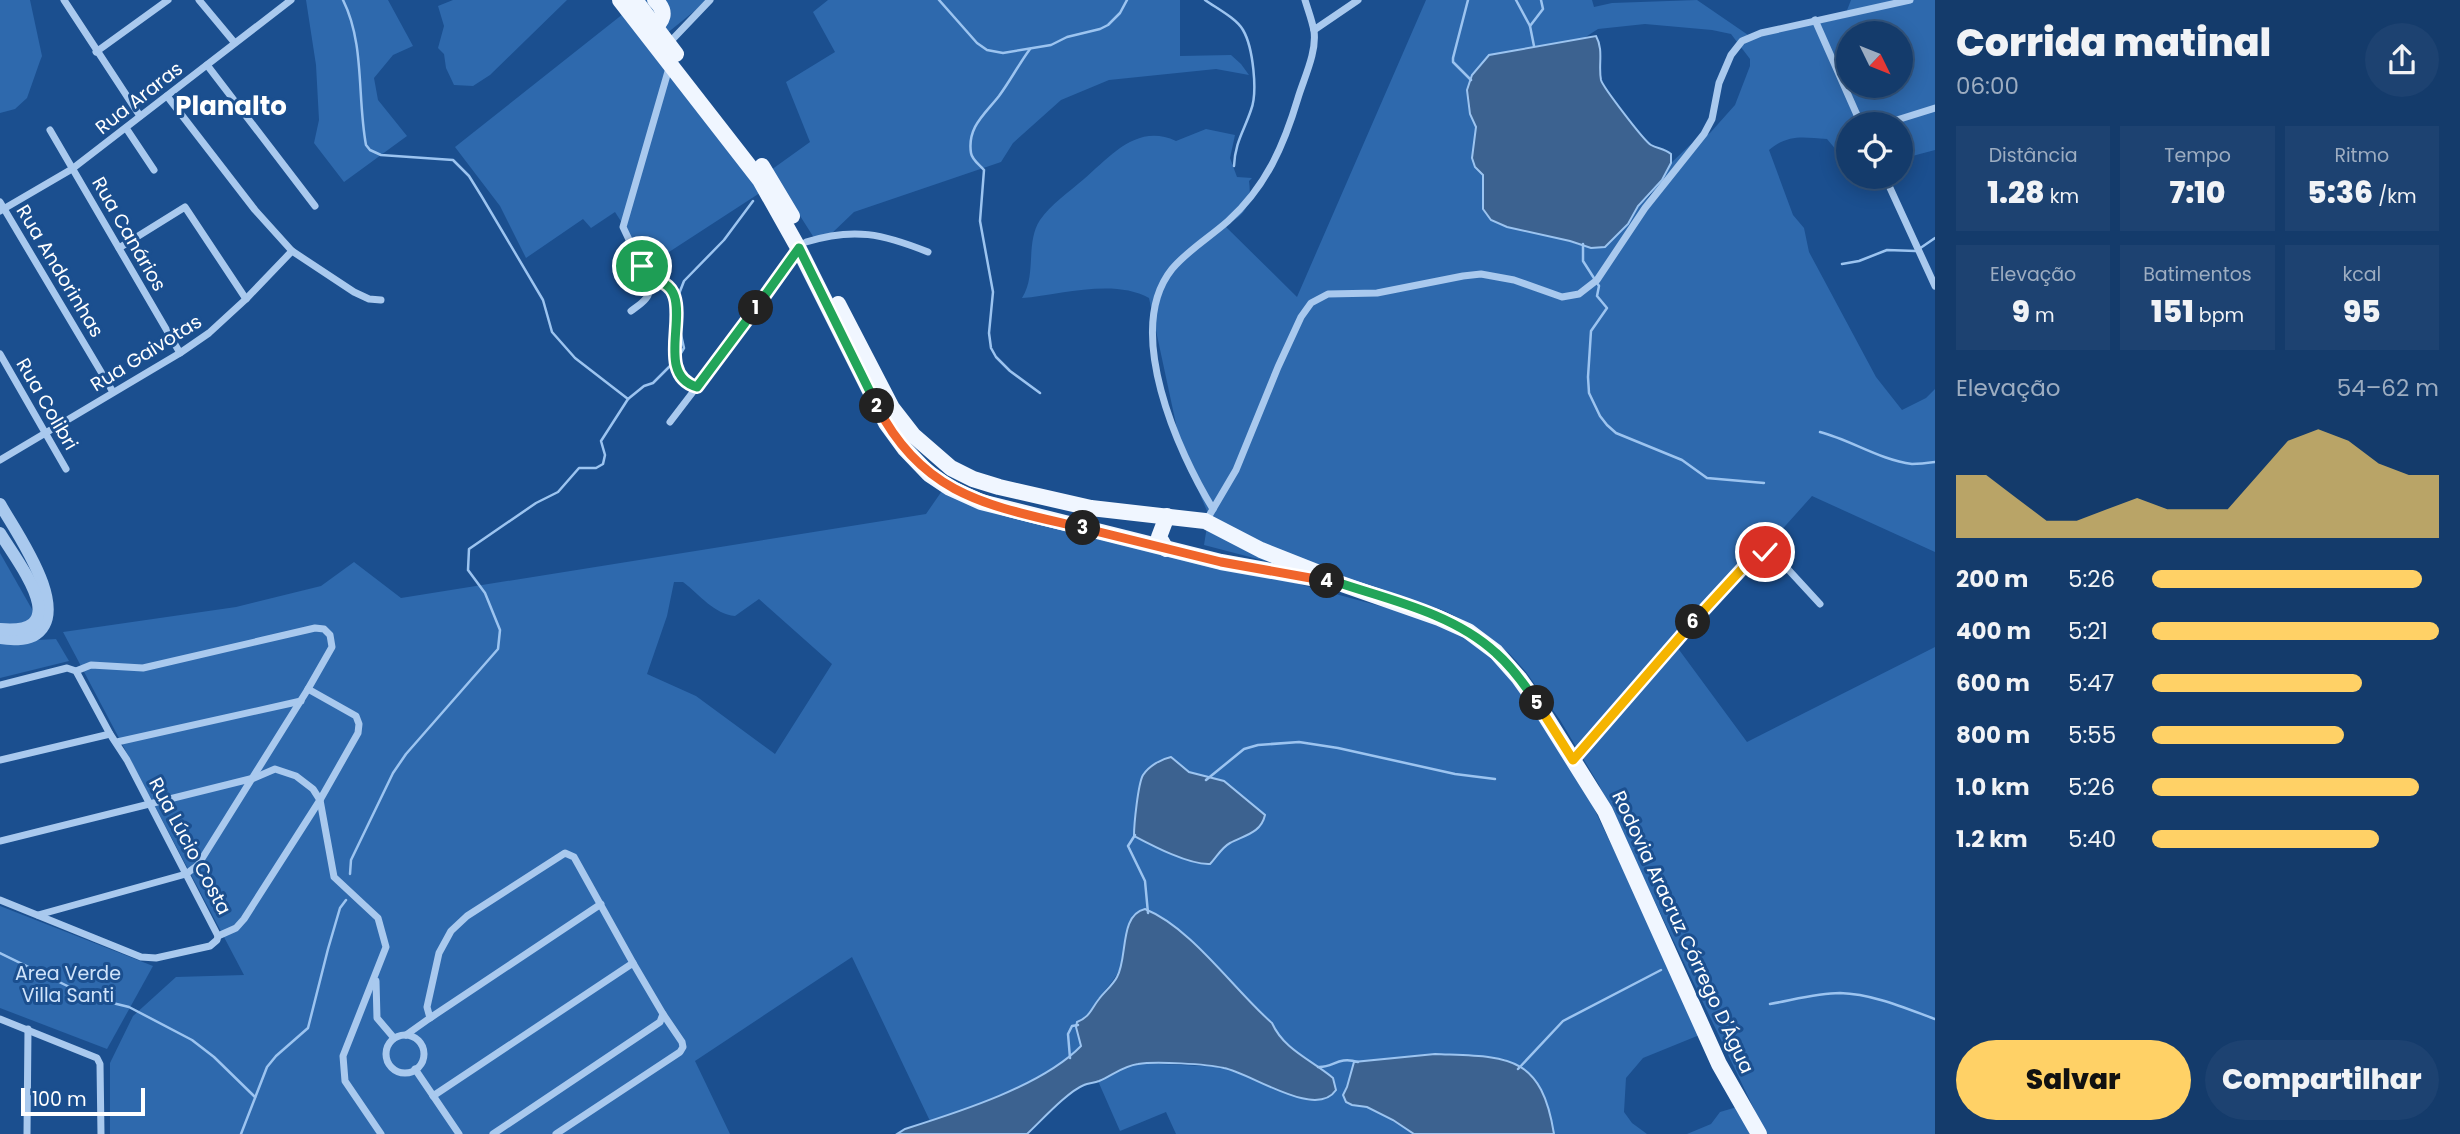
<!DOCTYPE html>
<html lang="pt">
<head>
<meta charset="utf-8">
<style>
	:root { --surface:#143b6b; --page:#1d4271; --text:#f1f3f6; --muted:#9dadc1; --line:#33557e; --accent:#ffd166 }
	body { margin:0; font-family:Poppins,sans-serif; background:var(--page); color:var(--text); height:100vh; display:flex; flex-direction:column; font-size:26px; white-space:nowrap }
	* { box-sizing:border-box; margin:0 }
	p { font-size:23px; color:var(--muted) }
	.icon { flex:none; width:38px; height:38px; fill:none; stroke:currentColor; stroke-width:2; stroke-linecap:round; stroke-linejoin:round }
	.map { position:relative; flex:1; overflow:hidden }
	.drawer { display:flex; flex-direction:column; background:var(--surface); width:525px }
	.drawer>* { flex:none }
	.needle { width:46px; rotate:133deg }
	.tools { position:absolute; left:1836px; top:21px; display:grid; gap:14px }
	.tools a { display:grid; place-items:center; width:77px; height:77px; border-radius:50%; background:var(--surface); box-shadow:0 4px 18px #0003,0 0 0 2px var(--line); font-size:35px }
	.scale { position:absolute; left:21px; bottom:18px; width:124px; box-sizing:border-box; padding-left:7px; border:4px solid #fff; border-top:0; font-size:19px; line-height:24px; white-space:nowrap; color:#fff; -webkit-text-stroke:5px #1b4f8f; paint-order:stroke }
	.pin { position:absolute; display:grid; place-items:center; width:60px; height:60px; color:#fff; margin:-30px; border:4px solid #fff; border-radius:50%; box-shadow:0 2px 7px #0007 }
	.km { position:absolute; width:35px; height:35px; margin:-18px; border-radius:50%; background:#222; color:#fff; font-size:19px; line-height:35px; text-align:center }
	.round { display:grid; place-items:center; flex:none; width:74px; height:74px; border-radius:37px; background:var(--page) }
	.overview { display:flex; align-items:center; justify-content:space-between; height:119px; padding:0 21px }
	h1 { font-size:38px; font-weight:800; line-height:52px }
	.metrics { display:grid; grid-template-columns:repeat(3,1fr); gap:10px; height:119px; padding:7px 21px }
	.metrics div { display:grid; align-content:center; border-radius:0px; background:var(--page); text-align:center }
	.metrics b { font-size:30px; font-weight:800 }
	.metrics small { font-size:19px; font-weight:400 }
	.metrics p { font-size:19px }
	.chart { height:196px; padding:14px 21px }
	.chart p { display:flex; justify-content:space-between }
	.chart svg { width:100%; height:126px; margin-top:7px; fill:var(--accent); opacity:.7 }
	.primary-button { display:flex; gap:14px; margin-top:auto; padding:14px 21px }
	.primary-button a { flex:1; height:80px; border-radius:42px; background:var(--accent); color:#111; font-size:28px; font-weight:800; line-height:80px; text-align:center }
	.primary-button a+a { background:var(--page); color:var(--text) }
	ul { padding:0 21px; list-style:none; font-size:23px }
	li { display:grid; grid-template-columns:112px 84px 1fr; align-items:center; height:52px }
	li i { height:18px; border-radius:9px; background:var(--accent) }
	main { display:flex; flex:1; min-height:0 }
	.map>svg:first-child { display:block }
	.green { fill:#2e69ad; fill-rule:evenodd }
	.water { fill:#3c6290; stroke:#9cc4f0; stroke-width:2 }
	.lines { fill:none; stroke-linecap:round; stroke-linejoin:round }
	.stream { stroke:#9cc4f0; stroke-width:2.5 }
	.minor { stroke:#a9c9ee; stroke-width:7 }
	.tertiary { stroke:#a9c9ee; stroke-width:12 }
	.primary { stroke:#f0f6ff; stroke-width:16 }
	.split-1-casing { stroke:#fff; stroke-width:14 }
	.split-2-casing { stroke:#fff; stroke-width:14 }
	.split-3-casing { stroke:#fff; stroke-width:14 }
	.split-4-casing { stroke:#fff; stroke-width:14 }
	.split-5-casing { stroke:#fff; stroke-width:14 }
	.split-6-casing { stroke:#fff; stroke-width:14 }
	.split-7-casing { stroke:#fff; stroke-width:14 }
	.split-1 { stroke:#22a559; stroke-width:9 }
	.split-2 { stroke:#22a559; stroke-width:9 }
	.split-3 { stroke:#f0652b; stroke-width:9 }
	.split-4 { stroke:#f0652b; stroke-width:9 }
	.split-5 { stroke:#22a559; stroke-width:9 }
	.split-6 { stroke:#f5b400; stroke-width:9 }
	.split-7 { stroke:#f5b400; stroke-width:9 }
	.labels { text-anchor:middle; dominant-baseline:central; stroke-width:6; stroke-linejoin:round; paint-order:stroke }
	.street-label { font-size:19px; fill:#fff; stroke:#1b4f8f }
	.park-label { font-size:19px; fill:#cfe3fa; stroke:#1b4f8f }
	.district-label { font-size:26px; font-weight:bold; fill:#fff; stroke:#1b4f8f }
</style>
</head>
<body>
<main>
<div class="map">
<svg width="1935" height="1134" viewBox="0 0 1935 1134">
	<rect width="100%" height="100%" fill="#1b4f8f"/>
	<g class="green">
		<polygon points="0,0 30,0 42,56 40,61 27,98 15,109 0,113"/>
		<polygon points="306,0 388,0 413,46 393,55 374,78 378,100 407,136 344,182 314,143 319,120 316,65"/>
		<polygon points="453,0 567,0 490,75 473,86 454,85 446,68 444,54 438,48 444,26 438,6"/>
		<polygon points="639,0 708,0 666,34"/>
		<polygon points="828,0 1180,0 1180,56 1231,55 1241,64 1249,75 1216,69 1109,80 1061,100 1013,143 1001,162 854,212 830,235 816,241 771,170 810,142 786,82 835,52 813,12"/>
		<path d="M1426 0H1592L1594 7 1612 3 1697 0 1751 37 1844 18 1851 0H1935V150L1901 159 1900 124H1848V160L1843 158 1827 139C1802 137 1788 134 1769 150L1793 215 1804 228 1809 252 1876 377 1902 410 1926 398 1935 389V552L1812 496 1677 647 1747 742 1935 647V1134H1766L1599 785 1560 720 1526 672 1509 653 1479 629 1445 611 1385 592 1204 545 1208 520 1207 511 1182 452 1149 298C1114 278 1059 295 1022 298 1037 275 1025 243 1040 220 1051 204 1069 192 1084 179 1111 156 1137 123 1176 141L1206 129 1235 135 1230 158 1237 177 1252 178 1249 181C1252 203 1246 217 1224 225L1297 297ZM1645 24 1712 30 1731 34 1750 59V66L1735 105 1710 133 1690 145 1671 163 1650 196 1638 206 1628 224 1579 245 1483 208V175L1472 158 1476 127 1472 75 1485 60 1584 38 1598 29ZM1848 33H1900V86H1848Z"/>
		<polygon points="628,10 766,189 649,265 615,212 591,228 583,219 526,258 500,206 455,147"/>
		<path d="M944 488 1391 609 1438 625 1460 635 1490 655 1515 682 1589 798 1702 1034 1643 1058 1626 1078 1624 1112 1632 1123 1647 1134H1554C1547 1095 1531 1086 1505 1059L1435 1054 1355 1062 1347 1088 1343 1095 1346 1102 1352 1105 1367 1107 1393 1120 1414 1134H1176L1166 1112 1120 1131 1098 1081 1122 1068 1140 1063 1223 1067 1248 1075 1309 1101 1336 1090 1333 1077C1312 1060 1284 1049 1272 1023L1198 948 1124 960C1118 976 1109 985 1099 998 1091 1009 1090 1017 1077 1022L1076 1027 1081 1046C1045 1082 979 1104 930 1121L852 957 695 1061 730 1134H110V1063L133 1016 176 977 244 975 63 632 236 607 321 586 354 562 401 598 926 514ZM674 582H683C700 595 714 614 735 616L759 599 832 664 775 754 696 696 647 674 667 616ZM1171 757 1189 772 1224 781 1265 815C1261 834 1244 835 1230 843 1218 850 1217 858 1202 864L1160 849 1134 836 1135 814 1143 775Z"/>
		<polygon points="0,553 33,611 34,618 0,632"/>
		<polygon points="56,639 69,661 0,678 0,642"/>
		<polygon points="0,906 153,966 107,1049 0,1008"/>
		<polygon points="1737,1107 1750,1134 1687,1134 1711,1124 1720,1112"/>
	</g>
	<g class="water">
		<path d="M1596 36C1604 50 1598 65 1601 80 1603 87 1644 141 1651 145 1658 149 1664 148 1671 154V163L1662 180 1638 206 1628 224 1605 247 1591 248 1570 241 1507 227 1491 220 1483 209V175L1475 167 1472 158 1476 127 1470 114 1467 90 1472 75 1489 55Z"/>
		<path d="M1171 757 1189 772 1224 781 1265 815C1261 833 1245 835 1230 843 1221 848 1217 857 1210 864 1189 865 1153 846 1134 836 1134 824 1138 784 1143 775 1149 766 1161 759 1171 757Z"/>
		<path d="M1145 909C1192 928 1234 990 1272 1023 1284 1050 1312 1060 1333 1078L1336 1090C1316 1120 1251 1073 1224 1068 1207 1064 1155 1061 1138 1064 1123 1066 1113 1075 1099 1081 1094 1083 1088 1083 1084 1085 1067 1092 1041 1121 1027 1134H897L905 1129C959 1112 1042 1086 1081 1046L1076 1027 1077 1022C1090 1017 1091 1009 1099 999 1105 991 1113 985 1117 977 1128 958 1119 915 1145 909Z"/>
		<path d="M1435 1054C1505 1057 1541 1052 1554 1134H1414L1393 1120 1367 1107 1352 1105 1346 1102 1343 1095 1347 1087 1354 1062Z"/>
	</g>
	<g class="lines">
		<g class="stream">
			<path d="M343 0C365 44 357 97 366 145L370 150 381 155 453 160 469 176 482 197 543 300 552 332 575 358 628 399"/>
			<polyline points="939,0 977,43 987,50 1003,53 1051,45 1067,37 1100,29 1108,25 1120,13 1127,0"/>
			<path d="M1205 0C1216 8 1236 18 1243 30 1253 47 1258 92 1251 110 1244 131 1235 142 1234 166"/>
			<polyline points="1468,0 1453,58 1453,62 1471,80"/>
			<polyline points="1516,0 1530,26 1534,46"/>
			<polyline points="1530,26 1543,9 1541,0"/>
			<path d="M1030 49C1019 64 1010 81 999 96 985 114 967 127 971 153 972 160 980 165 984 170L980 221 993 292 989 333 991 348 996 357 1010 371 1040 393"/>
			<polyline points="1583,244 1583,261 1599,286 1597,296 1607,308 1591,331 1588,377 1589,393 1600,416 1607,425 1616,433 1682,460 1707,478 1764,483"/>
			<polyline points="1842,264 1859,261 1887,250 1916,251 1935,238"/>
			<polyline points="677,299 684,281 724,240 753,201"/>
			<polyline points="678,358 684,348 679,326"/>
			<path d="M1820 432C1851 440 1880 460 1912 464 1919 464 1928 463 1935 462"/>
			<polyline points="1206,780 1244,749 1258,745 1299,742 1338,748 1455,774 1495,779"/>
			<polyline points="1135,835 1128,846 1145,881 1148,913"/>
			<polyline points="350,874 351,860 393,773 406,754 498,649 500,630 485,593 468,570 469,549 536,503 558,492 579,468 596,468 603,464 605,455 601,441 628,399 644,386 653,383 673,363"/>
			<polyline points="0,953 92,998 129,1007 192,1040 214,1057 255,1097"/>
			<path d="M1770 1004C1793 1000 1817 993 1840 993 1873 994 1905 1008 1935 1019"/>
			<polyline points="1070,1058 1068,1034 1072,1026 1078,1025"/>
			<path d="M1318 1067C1334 1068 1337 1056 1358 1062"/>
			<polyline points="1518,1069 1563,1021 1661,970"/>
			<polyline points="241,1134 267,1067 276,1056 308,1028 328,949 340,908 346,900"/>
		</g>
		<g class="minor">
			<polyline points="64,0 140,116"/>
			<polyline points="199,0 234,42"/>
			<polyline points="1815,20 1861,124"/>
			<polyline points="1314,30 1358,0"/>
			<polyline points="669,43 710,0"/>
			<polyline points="96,52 168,0"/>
			<polyline points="207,65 315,206"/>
			<polyline points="167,96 255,210 292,251 354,292 369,299 381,300"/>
			<polyline points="1884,124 1935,108"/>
			<polyline points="126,128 154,170"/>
			<polyline points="50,130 180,353"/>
			<polyline points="1885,177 1935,286"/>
			<polyline points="0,202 113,392"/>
			<polyline points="0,211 72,169 291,0"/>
			<path d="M806 242C854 227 883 234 928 252"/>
			<polyline points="119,248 185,207 246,299"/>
			<path d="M648 279C709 283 645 372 697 387"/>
			<path d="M631 311C642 303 651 298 650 284L623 227 669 68"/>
			<polyline points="0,354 66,469"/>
			<polyline points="670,422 738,333 798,249"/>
			<polyline points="0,460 180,353 209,333 246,299 292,251"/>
			<path d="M1213 509C1178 452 1123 330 1172 269 1188 250 1210 237 1228 221 1266 187 1284 145 1298 98 1304 78 1317 52 1314 31 1312 20 1308 10 1305 0"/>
			<polyline points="1206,521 1236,470 1278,367 1301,317 1311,303 1328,294 1377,293 1463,276 1481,274 1514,280 1562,297 1579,294 1597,280 1645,208 1704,134 1712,119 1719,83 1731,55 1742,41 1761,33 1910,0"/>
			<polyline points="0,685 67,668 76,671 110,734 127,760 218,936 217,940 210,946 156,958 141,957 0,900"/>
			<polyline points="117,742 301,701"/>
			<polyline points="1574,759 1678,639 1755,556 1765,552 1774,554 1820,604"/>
			<polyline points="0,760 110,734"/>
			<polyline points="0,841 254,778 275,769 296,776 313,789 320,800 334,877 378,918 386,947 343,1056 345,1081 381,1134"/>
			<polyline points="601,904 430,1018 427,1007 439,953 451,931 467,916 565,853 574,857 633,963"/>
			<polyline points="38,915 186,874 198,865 308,689 332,647 330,635 324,629 315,628 143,668 91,665 76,671"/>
			<polyline points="218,936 236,928 244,919 320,800 358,733 359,724 356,716 308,689"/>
			<polyline points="376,981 377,1018 394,1038"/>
			<polyline points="0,1019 97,1058 100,1064 101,1134"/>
			<polyline points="406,1035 430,1018"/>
			<circle cx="405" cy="1054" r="19"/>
			<polyline points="415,1069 459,1134"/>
			<polyline points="433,1096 633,963 663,1014 660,1022 493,1134"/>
			<polyline points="27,1134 28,1029"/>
			<polyline points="556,1134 680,1052 683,1047 682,1042 663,1014"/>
		</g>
		<g class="tertiary">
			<path d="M0 504C15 531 75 613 33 636 23 641 10 639 0 638"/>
			<path d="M0 533C18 563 77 636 0 629"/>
		</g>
		<g class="primary">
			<polyline points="620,0 760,180 800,251 886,423 905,449 929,474 950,488 981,502 1221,562 1339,583 1439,618 1468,631 1496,652 1519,678 1541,709 1605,811 1719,1064 1759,1134"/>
			<polyline points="635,0 676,54"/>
			<path d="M651 31C663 21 668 12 655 0"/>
			<polyline points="762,166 792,216"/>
			<polyline points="838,304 892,408 913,435 951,468 973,479 999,487 1091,508 1205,521 1261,550 1324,575"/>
			<polyline points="1166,549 1159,537 1167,516"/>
		</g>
	</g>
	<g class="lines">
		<defs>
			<path id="split-1" d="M642 266 648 279C709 283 645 372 697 387L756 308"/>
			<polyline id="split-2" points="756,308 799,248 877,406"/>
			<path id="split-3" d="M877 406C924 498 992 506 1083 528"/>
			<polyline id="split-4" points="1083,528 1221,562 1327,581"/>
			<path id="split-5" d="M1327 581 1339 583C1391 600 1454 614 1496 653 1512 667 1525 685 1537 703"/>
			<polyline id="split-6" points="1537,703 1573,760 1693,622"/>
			<polyline id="split-7" points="1693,622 1751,559 1765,552"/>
		</defs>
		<use href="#split-1" class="split-1-casing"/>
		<use href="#split-2" class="split-2-casing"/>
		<use href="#split-3" class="split-3-casing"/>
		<use href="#split-4" class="split-4-casing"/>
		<use href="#split-5" class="split-5-casing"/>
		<use href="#split-6" class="split-6-casing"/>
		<use href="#split-7" class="split-7-casing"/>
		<use href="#split-1" class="split-1"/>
		<use href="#split-2" class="split-2"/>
		<use href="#split-3" class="split-3"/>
		<use href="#split-4" class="split-4"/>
		<use href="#split-5" class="split-5"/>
		<use href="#split-6" class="split-6"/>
		<use href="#split-7" class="split-7"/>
	</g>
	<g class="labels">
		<g class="street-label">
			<text transform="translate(139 98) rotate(-38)">Rua Araras</text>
			<text transform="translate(129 234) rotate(60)">Rua Canários</text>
			<text transform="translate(60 271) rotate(59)">Rua Andorinhas</text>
			<text transform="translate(146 353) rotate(-32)">Rua Gaivotas</text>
			<text transform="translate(47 404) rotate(60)">Rua Colibri</text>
			<text transform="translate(190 846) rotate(62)">Rua Lúcio Costa</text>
			<text transform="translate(1683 932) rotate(65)">Rodovia Aracruz Córrego D'Água</text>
		</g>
		<g class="park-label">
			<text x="68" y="973">Area Verde<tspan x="68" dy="22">Villa Santi</tspan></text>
		</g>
		<g class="district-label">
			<text x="231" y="106">Planalto</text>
		</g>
	</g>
</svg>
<div class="tools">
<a><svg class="needle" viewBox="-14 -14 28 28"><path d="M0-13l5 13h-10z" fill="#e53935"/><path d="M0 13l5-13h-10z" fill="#9dadc1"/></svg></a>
<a><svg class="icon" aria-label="locate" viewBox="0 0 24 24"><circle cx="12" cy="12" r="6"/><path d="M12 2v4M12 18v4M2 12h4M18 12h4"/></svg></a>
</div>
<div class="scale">100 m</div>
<div class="pin" style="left:642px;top:266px;background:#1e9e55"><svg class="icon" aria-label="arrive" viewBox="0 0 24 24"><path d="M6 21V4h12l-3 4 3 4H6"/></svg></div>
<div class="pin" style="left:1765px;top:552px;background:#d93025"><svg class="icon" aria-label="check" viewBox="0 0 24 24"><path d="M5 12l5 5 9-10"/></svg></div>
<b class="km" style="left:756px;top:308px">1</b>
<b class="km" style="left:877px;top:406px">2</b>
<b class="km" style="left:1083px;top:528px">3</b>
<b class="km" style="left:1327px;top:581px">4</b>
<b class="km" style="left:1537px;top:703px">5</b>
<b class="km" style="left:1693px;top:622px">6</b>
</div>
<section class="drawer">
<div class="overview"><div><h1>Corrida matinal</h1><p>06:00</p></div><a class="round"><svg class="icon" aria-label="share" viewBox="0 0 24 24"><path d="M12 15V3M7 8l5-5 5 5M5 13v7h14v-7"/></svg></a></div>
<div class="metrics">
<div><p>Distância</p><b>1.28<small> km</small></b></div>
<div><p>Tempo</p><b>7:10</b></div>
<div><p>Ritmo</p><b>5:36<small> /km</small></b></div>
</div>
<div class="metrics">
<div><p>Elevação</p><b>9<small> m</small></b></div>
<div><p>Batimentos</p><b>151<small> bpm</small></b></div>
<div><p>kcal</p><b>95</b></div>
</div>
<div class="chart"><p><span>Elevação</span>54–62 m</p>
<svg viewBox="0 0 160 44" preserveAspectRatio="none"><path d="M0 44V22L10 22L20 30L30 38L40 38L50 34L60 30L70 34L80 34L90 34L100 22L110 10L120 6L130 10L140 18L150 22L160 22V44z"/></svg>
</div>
<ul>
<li><b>200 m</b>5:26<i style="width:94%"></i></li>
<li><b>400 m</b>5:21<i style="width:100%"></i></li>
<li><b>600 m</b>5:47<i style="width:73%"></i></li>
<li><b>800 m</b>5:55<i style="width:67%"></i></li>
<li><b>1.0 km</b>5:26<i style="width:93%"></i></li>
<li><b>1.2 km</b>5:40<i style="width:79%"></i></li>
</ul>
<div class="primary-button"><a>Salvar</a><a>Compartilhar</a></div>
</section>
</main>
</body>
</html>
